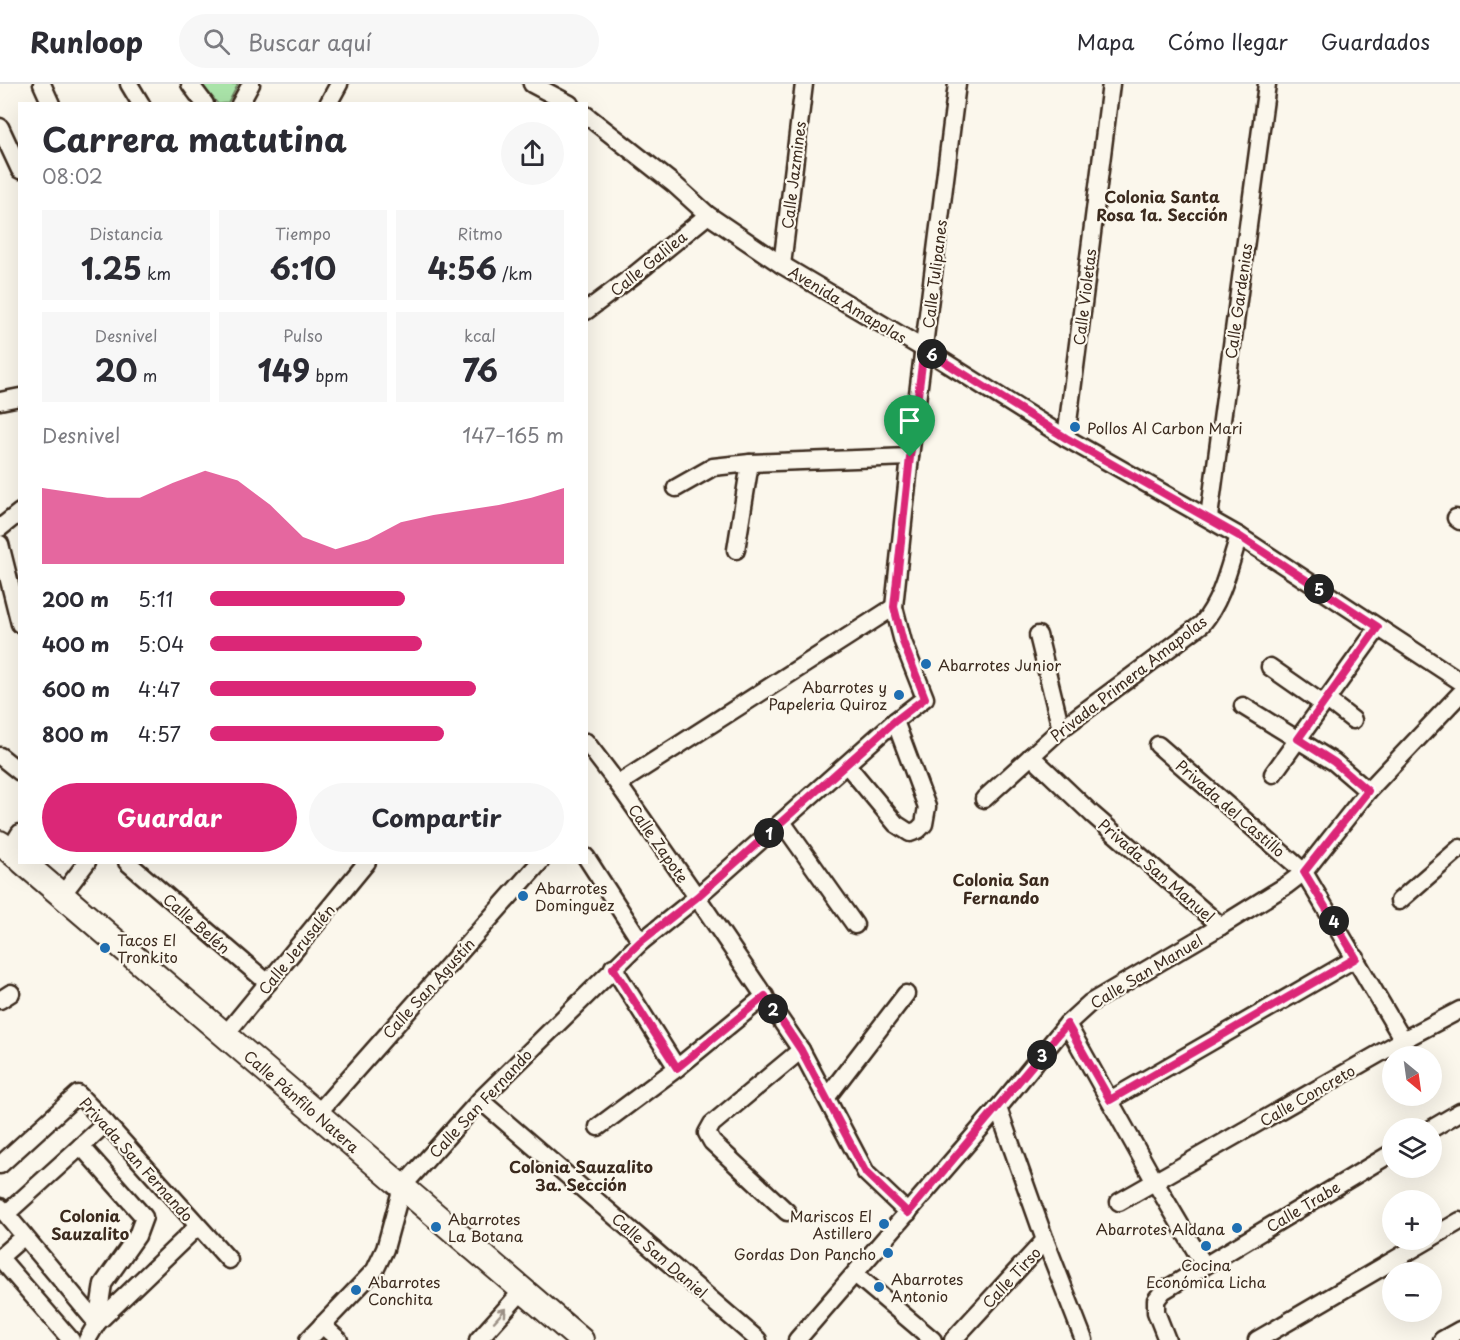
<!DOCTYPE html>
<html lang="es">
<head>
<meta charset="utf-8">
<style>
	:root { --surface:#fff; --page:#f7f7f7; --text:#2b2b33; --muted:#7c7c81; --line:#e1e1e2; --accent:#db2777 }
	body { margin:0; font-family:"Playpen Sans",sans-serif; background:var(--page); color:var(--text); height:100vh; display:flex; flex-direction:column; font-size:22px; white-space:nowrap }
	* { box-sizing:border-box; margin:0 }
	p { font-size:20px; color:var(--muted) }
	.icon { flex:none; width:33px; height:33px; fill:none; stroke:currentColor; stroke-width:2; stroke-linecap:round; stroke-linejoin:round }
	.map { position:relative; flex:1; overflow:hidden }
	.side { position:absolute; left:18px; top:18px; width:570px; height:762px; display:flex; flex-direction:column; background:var(--surface); border-radius:0px; box-shadow:0 6px 24px #0002 }
	.side>* { flex:none }
	.needle { width:39px; rotate:151deg }
	.controls { position:absolute; left:1382px; top:962px; display:grid; gap:12px }
	.controls a { display:grid; place-items:center; width:60px; height:60px; border-radius:50%; background:var(--surface); box-shadow:0 6px 24px #0002; font-size:30px }
	.pin { position:absolute; display:grid; place-items:center; width:51px; height:51px; color:#fff; margin:-62px -26px; border-radius:50% 50% 50% 0; rotate:-45deg; box-shadow:0 0 6px #0007 }
	.pin .icon { rotate:45deg }
	.km { position:absolute; width:30px; height:30px; margin:-15px; border-radius:50%; background:#222; color:#fff; font-size:16px; line-height:30px; text-align:center }
	.round { display:grid; place-items:center; flex:none; width:63px; height:63px; border-radius:32px; background:var(--page) }
	.headline { display:flex; align-items:center; justify-content:space-between; height:102px; padding:0 24px }
	h1 { font-size:33px; font-weight:700; line-height:45px }
	.stats { display:grid; grid-template-columns:repeat(3,1fr); gap:9px; height:102px; padding:6px 24px }
	.stats div { display:grid; align-content:center; border-radius:0px; background:var(--page); text-align:center }
	.stats b { font-size:30px; font-weight:700 }
	.stats small { font-size:16px; font-weight:400 }
	.stats p { font-size:16px }
	.chart { height:168px; padding:12px 24px }
	.chart p { display:flex; justify-content:space-between }
	.chart svg { width:100%; height:108px; margin-top:6px; fill:var(--accent); opacity:.7 }
	.action { display:flex; gap:12px; margin-top:auto; padding:12px 24px }
	.action a { flex:1; height:69px; border-radius:36px; background:var(--accent); color:#fff; font-size:24px; font-weight:700; line-height:69px; text-align:center }
	.action a+a { background:var(--page); color:var(--text) }
	ul { padding:0 24px; list-style:none; font-size:20px }
	li { display:grid; grid-template-columns:96px 72px 1fr; align-items:center; height:45px }
	li i { height:15px; border-radius:8px; background:var(--accent) }
	header { display:flex; align-items:center; gap:36px; box-sizing:border-box; height:84px; padding:0 30px; background:var(--surface); border-bottom:2px solid var(--line) }
	header strong { font-size:28px }
	nav { display:flex; gap:33px; margin-inline-start:auto; font-size:21px }
	.search { width:420px; height:54px; background:var(--page); display:flex; align-items:center; gap:15px; box-sizing:border-box; padding:0 21px; border-radius:33px; color:var(--muted); font-size:22px }
	.map>svg:first-child { display:block }
	.green { fill:#aae4a9; stroke:#728764; stroke-width:1.5 }
	.lines { fill:none; stroke-linecap:round; stroke-linejoin:round }
	.street-casing { stroke:#3b2a1e; stroke-width:21 }
	.secondary-casing { stroke:#3b2a1e; stroke-width:28 }
	.street { stroke:#fbf7ec; stroke-width:16 }
	.secondary { stroke:#fbf7ec; stroke-width:24 }
	.oneway { stroke:#9b9085 }
	.route-casing { stroke:#fff; stroke-width:12 }
	.route { stroke:#db2777; stroke-width:8 }
	.poi-dot { fill:#1f6fb2; stroke:#fbf7ec; stroke-width:2 }
	.labels { text-anchor:middle; dominant-baseline:central; stroke-width:4.5; stroke-linejoin:round; paint-order:stroke }
	.street-label { font-size:15px; fill:#3b2a1e; stroke:#fbf7ec }
	.poi-label { font-size:15px; fill:#3b2a1e; stroke:#fbf7ec; text-anchor:start }
	.neighbourhood-label { font-size:16px; font-weight:bold; fill:#3b2a1e; stroke:#fbf7ec }
</style>
</head>
<body>
<header>
<strong>Runloop</strong>
<div class="search"><svg class="icon" aria-label="search" viewBox="0 0 24 24"><circle cx="10" cy="10" r="6"/><path d="M15 15l6 6"/></svg>Buscar aquí</div>
<nav><a>Mapa</a><a>Cómo llegar</a><a>Guardados</a></nav>
</header>
<div class="map">
<svg width="1460" height="1256" viewBox="0 0 1460 1256">
	<rect width="100%" height="100%" fill="#fbf7ec"/>
	<filter id="ink" filterUnits="userSpaceOnUse"><feTurbulence type="fractalNoise" baseFrequency=".0167" numOctaves="2"/><feDisplacementMap in="SourceGraphic" scale="12" xChannelSelector="R" yChannelSelector="G"/><feConvolveMatrix kernelMatrix="1 2 1 2 8 2 1 2 1" color-interpolation-filters="sRGB"/></filter>
	<g filter="url(#ink)">
		<polygon class="green" points="202,0 238,0 228,19 218,20"/>
		<g class="lines">
			<defs>
				<g id="street">
					<polyline points="42,0 51,20"/>
					<polyline points="129,0 141,20"/>
					<polyline points="190,0 205,20"/>
					<polyline points="532,0 570,20"/>
					<polyline points="240,20 251,0"/>
					<polyline points="328,20 339,0"/>
					<polyline points="586,31 675,101 708,131 782,181 924,265 1066,354 1239,452 1460,597"/>
					<polyline points="0,43 20,86"/>
					<polyline points="782,181 804,0"/>
					<polyline points="586,227 633,192 708,131"/>
					<polyline points="0,317 20,313"/>
					<polyline points="1066,354 1111,0"/>
					<polyline points="676,404 713,383 750,379 910,373"/>
					<polyline points="1209,433 1267,0"/>
					<polyline points="1456,434 1460,437"/>
					<polyline points="0,444 20,428"/>
					<polyline points="0,460 20,540"/>
					<polyline points="736,466 750,379"/>
					<polyline points="1038,551 1061,645"/>
					<polyline points="1270,583 1323,620"/>
					<polyline points="1326,615 1353,636"/>
					<polyline points="1243,622 1334,678 1368,707"/>
					<polyline points="586,658 618,700 697,813 801,966 866,1089 908,1129"/>
					<polyline points="1158,661 1304,788 1403,956"/>
					<polyline points="0,672 20,688"/>
					<polyline points="1031,672 1092,730 1221,842"/>
					<polyline points="847,681 896,740 910,749 918,746 924,740 927,723 895,637"/>
					<polyline points="1273,690 1378,544"/>
					<polyline points="618,700 894,523"/>
					<path d="M984 715 1061 645 1202 540C1223 515 1229 482 1239 452"/>
					<polyline points="782,738 855,841"/>
					<polyline points="9,767 20,749"/>
					<polyline points="586,773 641,858"/>
					<polyline points="127,778 268,899"/>
					<polyline points="62,811 87,778"/>
					<polyline points="1399,817 1460,764"/>
					<polyline points="613,883 677,984"/>
					<polyline points="0,916 11,909"/>
					<polyline points="1067,940 1155,1098 1204,1181"/>
					<polyline points="225,951 367,778"/>
					<polyline points="827,1013 906,910"/>
					<polyline points="480,1016 758,1256"/>
					<polyline points="1110,1016 1356,874"/>
					<polyline points="998,1024 1045,1156 1084,1256"/>
					<polyline points="317,1030 540,778"/>
					<polyline points="598,1043 677,984 765,912"/>
					<polyline points="1431,1045 1460,1028"/>
					<polyline points="81,1062 106,1039"/>
					<polyline points="0,1081 78,1010 106,1039 229,1176"/>
					<polyline points="1119,1118 1403,956 1460,926"/>
					<polyline points="0,1123 97,1239 87,1256"/>
					<polyline points="787,1128 712,1058 707,1049 712,1040 801,966"/>
					<polyline points="6,1130 81,1062 144,1133 137,1152 103,1200 97,1239"/>
					<polyline points="1431,1154 1460,1137"/>
					<polyline points="0,1173 24,1152"/>
					<polyline points="0,1174 71,1256"/>
					<polyline points="855,1190 933,1256"/>
					<polyline points="97,1239 197,1143"/>
					<polyline points="322,1241 339,1256"/>
					<polyline points="308,1256 375,1186 385,1165 402,1103 480,1016 641,858 697,813 895,637 925,614 903,558 894,523 910,373 957,0"/>
					<polyline points="478,1256 523,1206"/>
					<polyline points="797,1256 998,1024 1067,940 1090,919 1221,842 1287,801 1304,788 1368,707 1460,610"/>
					<polyline points="953,1256 1045,1156"/>
					<polyline points="1167,1256 1156,1228 1156,1216 1163,1207 1392,1069"/>
					<polyline points="1257,1256 1430,1155"/>
					<polyline points="1442,1256 1460,1246"/>
				</g>
				<g id="secondary">
					<polyline points="0,759 20,775"/>
					<polyline points="23,778 581,1256"/>
				</g>
			</defs>
			<use href="#street" class="street-casing"/>
			<use href="#secondary" class="secondary-casing"/>
			<use href="#street" class="street"/>
			<use href="#secondary" class="secondary"/>
		</g>
		<defs><path id="oneway-shaft" d="M-6 0H5M1.5-3L5.5 0L1.5 3" fill="none" stroke-width="1.6" stroke-linecap="round" stroke-linejoin="round" transform="scale(1.5)"/></defs>
		<use class="oneway" href="#oneway-shaft" transform="translate(500 1231) rotate(-48)"/>
	</g>
	<g class="lines" filter="url(#ink)">
		<defs>
			<polygon id="route" points="924,265 1066,354 1239,452 1378,543 1298,655 1334,678 1368,707 1304,788 1356,874 1110,1016 1067,940 908,1129 866,1089 801,966 765,912 677,984 613,884 640,858 697,813 895,637 925,614 903,558 894,523 910,373"/>
		</defs>
		<use href="#route" class="route-casing"/>
		<use href="#route" class="route"/>
	</g>
	<g class="poi-dot">
		<circle cx="1075" cy="343" r="6"/>
		<circle cx="926" cy="580" r="6"/>
		<circle cx="899" cy="611" r="6"/>
		<circle cx="523" cy="812" r="6"/>
		<circle cx="105" cy="864" r="6"/>
		<circle cx="884" cy="1140" r="6"/>
		<circle cx="436" cy="1143" r="6"/>
		<circle cx="1237" cy="1144" r="6"/>
		<circle cx="1206" cy="1162" r="6"/>
		<circle cx="888" cy="1169" r="6"/>
		<circle cx="879" cy="1203" r="6"/>
		<circle cx="356" cy="1206" r="6"/>
	</g>
	<g class="labels">
		<g class="street-label">
			<text transform="translate(793 91) rotate(-83)">Calle Jazmines</text>
			<text transform="translate(648 179) rotate(-39)">Calle Galilea</text>
			<text transform="translate(934 190) rotate(-83)">Calle Tulipanes</text>
			<text transform="translate(1084 213) rotate(-83)">Calle Violetas</text>
			<text transform="translate(1238 217) rotate(-82)">Calle Gardenias</text>
			<text transform="translate(848 220) rotate(31)">Avenida Amapolas</text>
			<text transform="translate(1128 594) rotate(-38)">Privada Primera Amapolas</text>
			<text transform="translate(1231 724) rotate(41)">Privada del Castillo</text>
			<text transform="translate(659 759) rotate(55)">Calle Zapote</text>
			<text transform="translate(1157 786) rotate(41)">Privada San Manuel</text>
			<text transform="translate(197 839) rotate(41)">Calle Belén</text>
			<text transform="translate(296 865) rotate(-51)">Calle Jerusalén</text>
			<text transform="translate(1146 887) rotate(-31)">Calle San Manuel</text>
			<text transform="translate(428 904) rotate(-48)">Calle San Agustín</text>
			<text transform="translate(1307 1011) rotate(-30)">Calle Concreto</text>
			<text transform="translate(302 1017) rotate(41)">Calle Pánfilo Natera</text>
			<text transform="translate(480 1019) rotate(-47)">Calle San Fernando</text>
			<text transform="translate(137 1075) rotate(48)">Privada San Fernando</text>
			<text transform="translate(1303 1122) rotate(-31)">Calle Trabe</text>
			<text transform="translate(660 1171) rotate(41)">Calle San Daniel</text>
			<text transform="translate(1011 1193) rotate(-47)">Calle Tirso</text>
		</g>
		<g class="poi-label">
			<text x="1087" y="343">Pollos Al Carbon Mari</text>
			<text x="938" y="580">Abarrotes Junior</text>
			<text x="887" y="602" text-anchor="end">Abarrotes y<tspan x="887" dy="17">Papeleria Quiroz</tspan></text>
			<text x="535" y="803">Abarrotes<tspan x="535" dy="17">Dominguez</tspan></text>
			<text x="117" y="855">Tacos El<tspan x="117" dy="17">Tronkito</tspan></text>
			<text x="872" y="1131" text-anchor="end">Mariscos El<tspan x="872" dy="17">Astillero</tspan></text>
			<text x="448" y="1134">Abarrotes<tspan x="448" dy="17">La Botana</tspan></text>
			<text x="1225" y="1144" text-anchor="end">Abarrotes Aldana</text>
			<text x="876" y="1169" text-anchor="end">Gordas Don Pancho</text>
			<text x="1206" y="1180" text-anchor="middle">Cocina<tspan x="1206" dy="17">Económica Licha</tspan></text>
			<text x="891" y="1194">Abarrotes<tspan x="891" dy="17">Antonio</tspan></text>
			<text x="368" y="1197">Abarrotes<tspan x="368" dy="17">Conchita</tspan></text>
		</g>
		<g class="neighbourhood-label">
			<text x="1162" y="112">Colonia Santa<tspan x="1162" dy="18">Rosa 1a. Sección</tspan></text>
			<text x="1001" y="795">Colonia San<tspan x="1001" dy="18">Fernando</tspan></text>
			<text x="581" y="1082">Colonia Sauzalito<tspan x="581" dy="18">3a. Sección</tspan></text>
			<text x="90" y="1131">Colonia<tspan x="90" dy="18">Sauzalito</tspan></text>
		</g>
	</g>
</svg>
<div class="controls">
<a><svg class="needle" viewBox="-14 -14 28 28"><path d="M0-13l5 13h-10z" fill="#e53935"/><path d="M0 13l5-13h-10z" fill="#7c7c81"/></svg></a>
<a><svg class="icon" aria-label="layers" viewBox="0 0 24 24"><path d="M12 4l9 5-9 5-9-5zM3 14l9 5 9-5"/></svg></a>
<a>+</a>
<a>−</a>
</div>
<div class="pin" style="left:910px;top:373px;background:#1e9e55"><svg class="icon" aria-label="arrive" viewBox="0 0 24 24"><path d="M6 21V4h12l-3 4 3 4H6"/></svg></div>
<b class="km" style="left:769px;top:749px">1</b>
<b class="km" style="left:773px;top:925px">2</b>
<b class="km" style="left:1042px;top:971px">3</b>
<b class="km" style="left:1334px;top:837px">4</b>
<b class="km" style="left:1319px;top:505px">5</b>
<b class="km" style="left:932px;top:270px">6</b>
<section class="side">
<div class="headline"><div><h1>Carrera matutina</h1><p>08:02</p></div><a class="round"><svg class="icon" aria-label="share" viewBox="0 0 24 24"><path d="M12 15V3M7 8l5-5 5 5M5 13v7h14v-7"/></svg></a></div>
<div class="stats">
<div><p>Distancia</p><b>1.25<small> km</small></b></div>
<div><p>Tiempo</p><b>6:10</b></div>
<div><p>Ritmo</p><b>4:56<small> /km</small></b></div>
</div>
<div class="stats">
<div><p>Desnivel</p><b>20<small> m</small></b></div>
<div><p>Pulso</p><b>149<small> bpm</small></b></div>
<div><p>kcal</p><b>76</b></div>
</div>
<div class="chart"><p><span>Desnivel</span>147–165 m</p>
<svg viewBox="0 0 160 44" preserveAspectRatio="none"><path d="M0 44V13L10 15L20 17L30 17L40 11L50 6L60 10L70 20L80 33L90 38L100 34L110 27L120 24L130 22L140 20L150 17L160 13V44z"/></svg>
</div>
<ul>
<li><b>200 m</b>5:11<i style="width:55%"></i></li>
<li><b>400 m</b>5:04<i style="width:60%"></i></li>
<li><b>600 m</b>4:47<i style="width:75%"></i></li>
<li><b>800 m</b>4:57<i style="width:66%"></i></li>
</ul>
<div class="action"><a>Guardar</a><a>Compartir</a></div>
</section>
</div>
</body>
</html>
